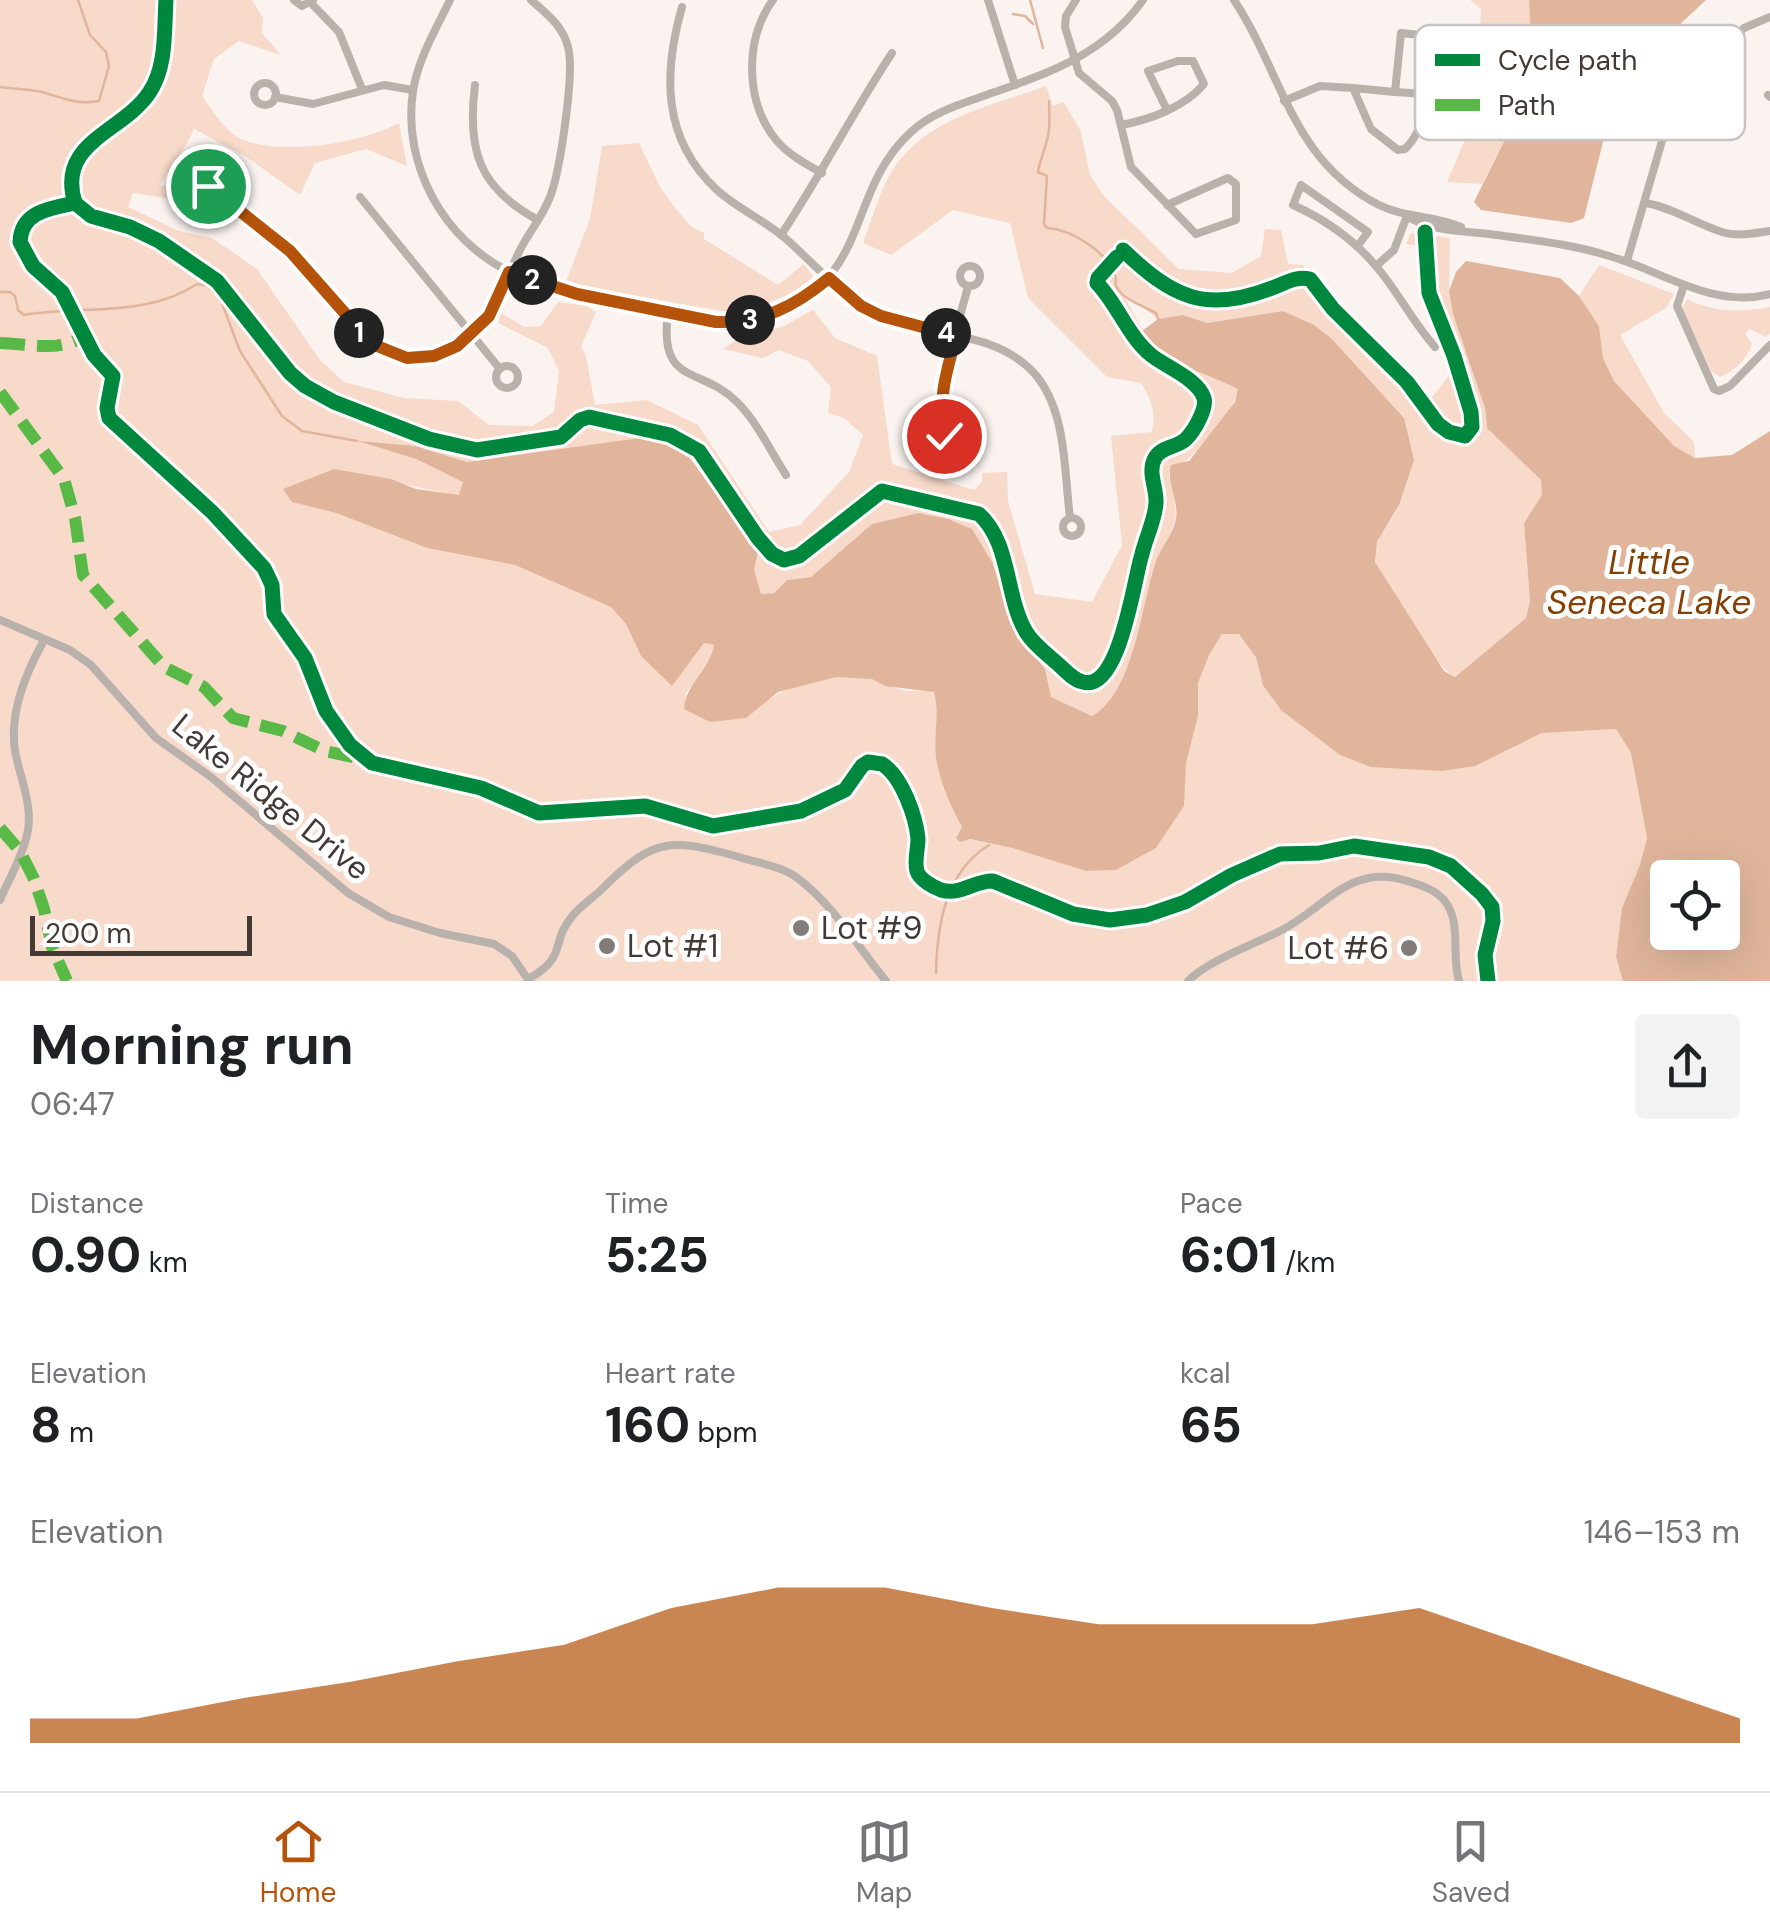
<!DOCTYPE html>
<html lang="en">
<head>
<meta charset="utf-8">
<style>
	:root { --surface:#fff; --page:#f2f2f2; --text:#202124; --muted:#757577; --line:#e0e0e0; --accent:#b45309 }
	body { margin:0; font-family:"DM Sans",sans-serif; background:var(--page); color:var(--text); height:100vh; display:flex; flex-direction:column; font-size:38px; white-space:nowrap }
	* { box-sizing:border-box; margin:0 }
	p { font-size:32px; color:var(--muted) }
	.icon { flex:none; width:55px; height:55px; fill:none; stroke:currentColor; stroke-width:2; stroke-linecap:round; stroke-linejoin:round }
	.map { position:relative; height:981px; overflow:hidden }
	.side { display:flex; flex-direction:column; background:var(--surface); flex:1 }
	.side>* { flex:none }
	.buttons { position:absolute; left:1650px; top:860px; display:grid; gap:20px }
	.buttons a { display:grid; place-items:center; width:90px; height:90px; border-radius:10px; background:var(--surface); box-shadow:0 10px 40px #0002; font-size:50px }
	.scale { position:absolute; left:30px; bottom:25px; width:222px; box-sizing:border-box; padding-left:10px; border:5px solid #433a36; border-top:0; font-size:28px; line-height:35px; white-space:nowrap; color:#433a36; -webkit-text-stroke:8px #fff; paint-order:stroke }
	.pin { position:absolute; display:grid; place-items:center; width:85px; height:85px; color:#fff; margin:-42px; border:5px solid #fff; border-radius:50%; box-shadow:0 2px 10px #0007 }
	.km { position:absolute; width:50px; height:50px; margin:-25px; border-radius:50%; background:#222; color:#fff; font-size:28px; line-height:50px; text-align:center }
	.round { display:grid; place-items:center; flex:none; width:105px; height:105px; border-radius:10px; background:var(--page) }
	.summary { display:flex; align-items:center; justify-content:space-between; height:170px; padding:0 30px }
	h1 { font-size:55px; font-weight:700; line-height:75px }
	.figures { display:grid; grid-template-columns:repeat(3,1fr); gap:15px; height:170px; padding:10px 30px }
	.figures div { display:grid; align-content:center }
	.figures b { font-size:50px; font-weight:700 }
	.figures small { font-size:28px; font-weight:400 }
	.figures p { font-size:28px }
	.chart { height:280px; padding:20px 30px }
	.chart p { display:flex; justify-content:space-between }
	.chart svg { width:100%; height:180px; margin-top:10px; fill:var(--accent); opacity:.7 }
	.tab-bar { display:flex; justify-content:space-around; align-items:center; height:140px; border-top:2px solid var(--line); background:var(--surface); font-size:28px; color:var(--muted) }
	.tab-bar a { display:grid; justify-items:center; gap:5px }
	.tab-bar .active { color:var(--accent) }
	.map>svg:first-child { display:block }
	.green { fill:#f7daca }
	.water { fill:#e0b59c; fill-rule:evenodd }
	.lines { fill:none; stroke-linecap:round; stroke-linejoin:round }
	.stream { stroke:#e0b59c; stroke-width:2.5 }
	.minor { stroke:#b9b1ac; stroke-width:8 }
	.quiet { stroke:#58b947; stroke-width:12; stroke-dasharray:25 12; stroke-linecap:butt }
	.cycleway-casing { stroke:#fff; stroke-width:21 }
	.cycleway { stroke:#00873e; stroke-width:15 }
	.route-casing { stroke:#fff; stroke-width:20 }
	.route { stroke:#b45309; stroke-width:12 }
	.poi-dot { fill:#837b77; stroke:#fff; stroke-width:4 }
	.labels { text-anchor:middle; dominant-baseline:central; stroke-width:10; stroke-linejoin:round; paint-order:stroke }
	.street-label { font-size:32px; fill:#433a36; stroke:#fff }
	.poi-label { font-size:32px; fill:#433a36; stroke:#fff; text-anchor:start }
	.water-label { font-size:35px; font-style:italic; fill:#853f02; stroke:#fff }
	.key { fill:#fff; stroke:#c7c4c3; stroke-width:2.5 }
	.key-label { font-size:28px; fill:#433a36 }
</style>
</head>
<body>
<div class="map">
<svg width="1770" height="981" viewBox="0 0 1770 981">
	<rect width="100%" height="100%" fill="#faf3f0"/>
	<g class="green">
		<path d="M0 0H252L263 18 262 33 281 55 239 41 214 59 202 96C213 111 227 135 246 141 288 155 361 143 399 123L407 166 366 149 315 163 300 195 245 156 194 129C185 149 172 165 160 185L200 189V197L180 196 181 200 133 193 128 207 179 231 212 238 257 269 320 360 344 382 404 398 458 401 489 425 532 426 554 412 559 371 548 348 498 323 500 312 524 327 541 326 558 302 587 306 596 312 581 346 586 356 595 405 647 400 698 425 769 532 800 525 849 472 863 435 844 418 828 413 831 387 808 361 779 350 763 358 723 349 739 338 782 327 813 310 835 338 877 356 892 464 974 490 982 482V473L1007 472 1008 501 1035 594 1092 602 1122 545 1111 436 1152 432C1156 411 1152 401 1141 383L1107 377 1028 298 1010 223 953 210 891 255 863 243C872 219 879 193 892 171 925 118 992 106 1046 86L1053 106 1064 102 1081 132 1090 175 1104 196 1179 269 1232 273 1261 256 1265 229 1281 230 1288 264 1303 265 1360 333 1431 398 1448 377 1454 356 1425 311 1423 247 1406 244 1411 233 1450 238 1449 291 1485 408 1487 427 1541 480 1542 495 1524 523 1530 601 1526 618 1455 677C1436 667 1377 580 1375 558 1374 535 1394 523 1399 503 1405 476 1402 445 1404 418L1332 339 1283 311 1207 323 1183 315 1158 319 1121 291 1152 346 1239 389C1231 417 1193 458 1169 474 1171 487 1178 508 1175 520 1172 535 1160 548 1156 562 1140 607 1134 693 1092 716L1051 697 1045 669 1012 623 988 562 918 513 872 524 811 577 787 580 774 593 761 594 647 438 467 462 426 450 365 442 416 459 464 482 459 496 334 469 284 489 293 502 336 513 427 548 515 565 611 607 626 623 641 656 672 685 704 643 714 645 712 655 685 695 764 703C787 684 843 670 872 679 885 682 896 691 911 691 921 691 924 688 934 692 940 714 933 735 936 758 940 783 950 805 962 827L956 837 1012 848 1086 871 1116 870 1156 848 1183 807 1186 763 1198 716V683L1208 655 1222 634H1239L1256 659 1263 687 1281 710 1305 725 1408 768 1443 771 1498 755 1542 733 1616 729 1631 753 1647 838 1640 865 1622 908 1616 957 1623 981H0Z"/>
		<polygon points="1470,0 1529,0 1531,6 1532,52 1518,113 1482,184 1447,182 1476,114 1481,9"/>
		<path d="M639 143 660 187 675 208 692 227 704 233V239L778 285 804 264 813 276C791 301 756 309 723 311L565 284 590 219 602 146Z"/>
		<polygon points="1599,265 1674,294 1666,308 1620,335 1664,413 1694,442 1695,458 1673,446 1614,381 1603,358 1599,326 1579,296"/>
		<path d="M1687 299C1714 313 1741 312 1770 307V333L1766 337 1749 329 1745 334 1752 344C1747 359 1735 371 1720 377L1711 371 1682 309Z"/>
	</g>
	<g class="water">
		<polygon points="1529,0 1706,0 1677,27 1611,110 1584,218 1571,223 1481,210 1474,202 1518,113 1532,52"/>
		<path d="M1466 261 1560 278 1579 296 1599 326 1603 358 1614 381 1674 446 1695 458 1732 455 1770 431V981H1623L1616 957 1622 908 1640 865 1647 838 1631 753 1616 729 1542 733 1475 766 1442 771 1371 767 1340 755 1281 710 1263 686 1256 658 1239 634H1222L1209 655 1198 683V716L1186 763 1184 806 1156 848 1116 870 1086 871 1012 848 970 839 960 842 956 838 962 827C950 805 940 783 936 758 933 735 940 715 934 692L885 686 872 679 836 677 778 692 746 718 710 722 684 709C686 683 710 669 714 645L704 643 672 686 641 656 626 624 611 607 515 565 427 548 336 513 292 502 283 489 334 469 391 479 416 489 459 495 463 482 416 459 358 441 415 446 467 462 647 437 683 449 758 551 754 570 761 594 774 593 787 580 811 577 872 524 918 513 948 519 972 529 992 562 1012 623 1045 669 1051 697 1092 716C1134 693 1141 605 1156 561 1161 547 1174 532 1176 519 1179 500 1166 483 1171 465L1189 461 1235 402 1238 389C1204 371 1165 366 1142 331L1158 319 1183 315 1207 323 1283 311 1314 325 1332 339 1404 418 1414 460 1399 505 1377 542 1375 562 1444 671 1455 677 1526 618 1530 601 1524 523 1542 495 1541 480 1487 428 1485 408 1453 314 1449 291 1456 272ZM1668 878H1722V932H1668Z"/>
	</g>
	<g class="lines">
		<g class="stream">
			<polyline points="1030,0 1043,48"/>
			<polyline points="1013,14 1025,16 1033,24"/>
			<path d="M0 87C14 89 29 89 42 92 63 98 76 105 99 101L109 66 106 52 90 35 78 0"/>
			<path d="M1049 101C1049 110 1050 120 1049 129 1048 144 1040 158 1038 172L1047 176 1044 224 1047 228C1073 230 1108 252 1116 278 1116 280 1115 283 1116 286 1123 300 1144 306 1156 313L1158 319"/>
			<path d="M0 292H10L15 296 18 310 24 315C83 305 146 318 197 284L208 286 220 298 240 351 282 416 302 431 357 441"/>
			<path d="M936 973C937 926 945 872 989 845"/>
		</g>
		<g class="minor">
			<polyline points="294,0 302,6 313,0"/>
			<path d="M450 0C436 29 418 59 413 91 402 164 443 240 510 272 546 290 587 296 626 305 671 314 723 331 768 316 874 279 844 193 911 132 929 115 954 106 978 98 1042 75 1102 58 1143 0"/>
			<path d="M773 0C744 40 745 103 777 141 789 155 806 164 822 173"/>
			<polyline points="988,0 1015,85"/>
			<polyline points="1076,0 1066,16 1065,27 1079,73 1112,101 1117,110 1131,167 1196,234 1236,220 1236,184 1228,178 1167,205"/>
			<path d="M1234 0C1283 74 1291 160 1379 205 1405 218 1434 215 1461 227"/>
			<polyline points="311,3 339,32 362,89"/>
			<path d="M682 7C663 74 662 139 717 190 738 209 764 220 785 238 815 264 843 299 879 315 928 337 995 330 1034 373 1067 410 1064 471 1070 518"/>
			<circle cx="265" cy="94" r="11"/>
			<path d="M475 85C467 149 478 188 538 220"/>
			<polyline points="1395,92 1425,94"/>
			<polyline points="1768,95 1770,97"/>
			<polyline points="275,97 313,104 384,85 413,90"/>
			<path d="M1284 101 1320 86 1353 88 1371 129 1398 150 1405 149C1433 122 1427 72 1429 36L1401 33 1395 92 1353 88"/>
			<path d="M1121 125C1149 120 1185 107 1204 84L1193 61H1178L1148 71 1167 110"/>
			<circle cx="217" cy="194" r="11"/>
			<polyline points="360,197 500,369"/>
			<path d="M226 200C249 217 273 232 292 252 322 285 348 340 393 354 466 376 495 302 520 250 529 232 543 216 550 197 560 172 575 72 568 47 563 26 546 13 531 0"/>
			<path d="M1646 203C1674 208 1696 224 1722 232 1737 237 1754 233 1770 231"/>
			<path d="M1407 216C1431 233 1474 231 1504 236 1539 241 1575 245 1609 256 1663 271 1712 309 1770 294"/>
			<path d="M781 235C821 175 853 112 892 53"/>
			<path d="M1357 247 1368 232 1301 185 1293 205C1324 219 1353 239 1375 265 1397 290 1412 321 1435 347"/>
			<polyline points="1627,261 1662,141 1683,99 1744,28 1770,17"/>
			<circle cx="970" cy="276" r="10"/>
			<polyline points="1376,266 1394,250 1407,216"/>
			<polyline points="1684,285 1677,306 1714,389 1719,391 1730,386 1770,345"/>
			<path d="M668 313C658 387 701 365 738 403 757 422 771 452 786 475"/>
			<circle cx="507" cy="377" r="11"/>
			<circle cx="954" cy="437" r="10"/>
			<path d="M948 429C932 392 959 325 968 286"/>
			<circle cx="1072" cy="527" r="9"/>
			<polyline points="0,620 70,650 91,665 156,738 211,777 348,893 389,917 440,933 494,944 512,956 529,981"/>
			<path d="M0 900C9 879 22 857 27 835 34 807 20 778 15 751 9 712 26 673 44 640"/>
			<path d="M528 979C569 957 549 942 574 914 583 904 594 897 603 888 654 837 671 838 739 857 757 863 781 866 796 877 832 903 858 947 886 981"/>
			<path d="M1188 981C1209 960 1255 944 1282 930 1328 906 1351 861 1411 882 1423 886 1435 890 1444 900 1462 921 1451 955 1459 981"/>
		</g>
		<g class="quiet">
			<path d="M0 343C31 344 60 353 86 335"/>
			<polyline points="0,392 64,479 75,518 83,575 164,667 204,687 233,718 283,731 325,751 358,758"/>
			<polyline points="0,828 20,851 34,879 44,909 52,947 67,981"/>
		</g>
		<defs>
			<g id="cycleway">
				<path d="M75 203C51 208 21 211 20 242L33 266 62 292 94 355 113 376 107 408 109 418 212 512 264 568 272 585 274 614 305 658 326 711 350 745 372 763 481 788 539 813 645 806 713 826 801 811 845 790 862 766 868 762 882 764C902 776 916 817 918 839 918 849 914 861 917 871 919 879 933 887 941 890 961 896 975 880 993 881L1073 914 1110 920 1147 915 1185 902 1232 875 1280 854 1319 853 1354 846 1429 857 1451 866 1482 894 1492 907 1493 921 1485 955 1488 981"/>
				<path d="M75 203 91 216 130 227 159 241 217 281 290 373 305 386 334 402 429 439 477 450 561 437 580 420 589 417 670 435 699 451 758 538 772 554 784 560 799 556 882 491 979 514C1011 543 1005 596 1026 632 1034 645 1047 654 1058 664 1065 670 1073 680 1083 682 1120 692 1134 578 1142 554 1146 537 1155 520 1156 503 1157 488 1147 472 1155 458 1161 446 1177 448 1186 439 1194 431 1207 409 1204 398 1198 379 1166 367 1151 355 1128 336 1118 305 1097 283L1098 278 1117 257"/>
				<path d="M75 203C56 142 122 133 149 93 167 67 164 30 166 0"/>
				<path d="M1123 250C1172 297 1205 314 1272 288 1286 283 1295 276 1310 279L1333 309 1407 382 1438 424 1449 432 1465 436 1472 427 1471 412 1454 356 1429 293 1425 232"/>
			</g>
		</defs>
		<use href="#cycleway" class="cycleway-casing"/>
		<use href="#cycleway" class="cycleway"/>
	</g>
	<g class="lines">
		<defs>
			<path id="route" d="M208 186 219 182 225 186 226 200 290 251 372 344 407 358 434 356 457 346 489 316 509 272 577 294 716 322C762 323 794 307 829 278L861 306 881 316 956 336C949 366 935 400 948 429L944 436"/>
		</defs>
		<use href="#route" class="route-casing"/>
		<use href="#route" class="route"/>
	</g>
	<g class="poi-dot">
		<circle cx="801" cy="928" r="10"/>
		<circle cx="607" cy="946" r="10"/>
		<circle cx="1409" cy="948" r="10"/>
	</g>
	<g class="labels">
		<g class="street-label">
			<text transform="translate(271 797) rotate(39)">Lake Ridge Drive</text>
		</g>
		<g class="poi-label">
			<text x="821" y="928">Lot #9</text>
			<text x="627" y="946">Lot #1</text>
			<text x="1389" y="948" text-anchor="end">Lot #6</text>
		</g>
		<g class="water-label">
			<text x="1649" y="562">Little<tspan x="1649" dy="40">Seneca Lake</tspan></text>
		</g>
	</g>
	<rect x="1415" y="25" width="330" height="115" rx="15" class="key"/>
	<rect x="1435" y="54" width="45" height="12" fill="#00873e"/>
	<rect x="1435" y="99" width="45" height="12" fill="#58b947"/>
	<g class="key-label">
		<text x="1498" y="70">Cycle path</text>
		<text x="1498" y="115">Path</text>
	</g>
</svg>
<div class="buttons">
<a><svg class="icon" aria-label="locate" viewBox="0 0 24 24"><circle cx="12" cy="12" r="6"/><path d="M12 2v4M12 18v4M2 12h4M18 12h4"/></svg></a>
</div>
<div class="scale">200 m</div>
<div class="pin" style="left:208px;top:186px;background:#1e9e55"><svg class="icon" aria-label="arrive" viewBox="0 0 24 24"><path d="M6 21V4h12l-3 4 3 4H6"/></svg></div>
<div class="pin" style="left:944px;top:436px;background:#d93025"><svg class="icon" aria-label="check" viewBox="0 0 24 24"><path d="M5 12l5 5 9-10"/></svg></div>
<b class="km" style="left:359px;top:333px">1</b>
<b class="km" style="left:532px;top:280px">2</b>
<b class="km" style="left:750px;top:320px">3</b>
<b class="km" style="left:946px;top:333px">4</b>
</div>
<section class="side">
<div class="summary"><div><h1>Morning run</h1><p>06:47</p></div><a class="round"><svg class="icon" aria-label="share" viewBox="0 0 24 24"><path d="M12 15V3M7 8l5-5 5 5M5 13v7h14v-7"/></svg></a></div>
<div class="figures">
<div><p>Distance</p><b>0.90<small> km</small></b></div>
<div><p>Time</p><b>5:25</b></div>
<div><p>Pace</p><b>6:01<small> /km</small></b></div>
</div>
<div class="figures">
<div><p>Elevation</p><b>8<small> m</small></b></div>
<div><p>Heart rate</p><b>160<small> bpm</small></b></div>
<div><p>kcal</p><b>65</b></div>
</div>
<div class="chart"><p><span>Elevation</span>146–153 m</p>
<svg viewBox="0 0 160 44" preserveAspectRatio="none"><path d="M0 44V38L10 38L20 33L30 29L40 24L50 20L60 11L70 6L80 6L90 11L100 15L110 15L120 15L130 11L140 20L150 29L160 38V44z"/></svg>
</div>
</section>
<nav class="tab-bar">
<a class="active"><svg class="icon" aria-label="home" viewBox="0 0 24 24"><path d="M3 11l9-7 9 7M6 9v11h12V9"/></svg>Home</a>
<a><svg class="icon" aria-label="map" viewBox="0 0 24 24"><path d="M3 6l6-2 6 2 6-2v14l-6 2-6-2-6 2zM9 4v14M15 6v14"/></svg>Map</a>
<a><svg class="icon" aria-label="saved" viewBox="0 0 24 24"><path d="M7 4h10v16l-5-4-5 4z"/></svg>Saved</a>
</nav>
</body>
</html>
